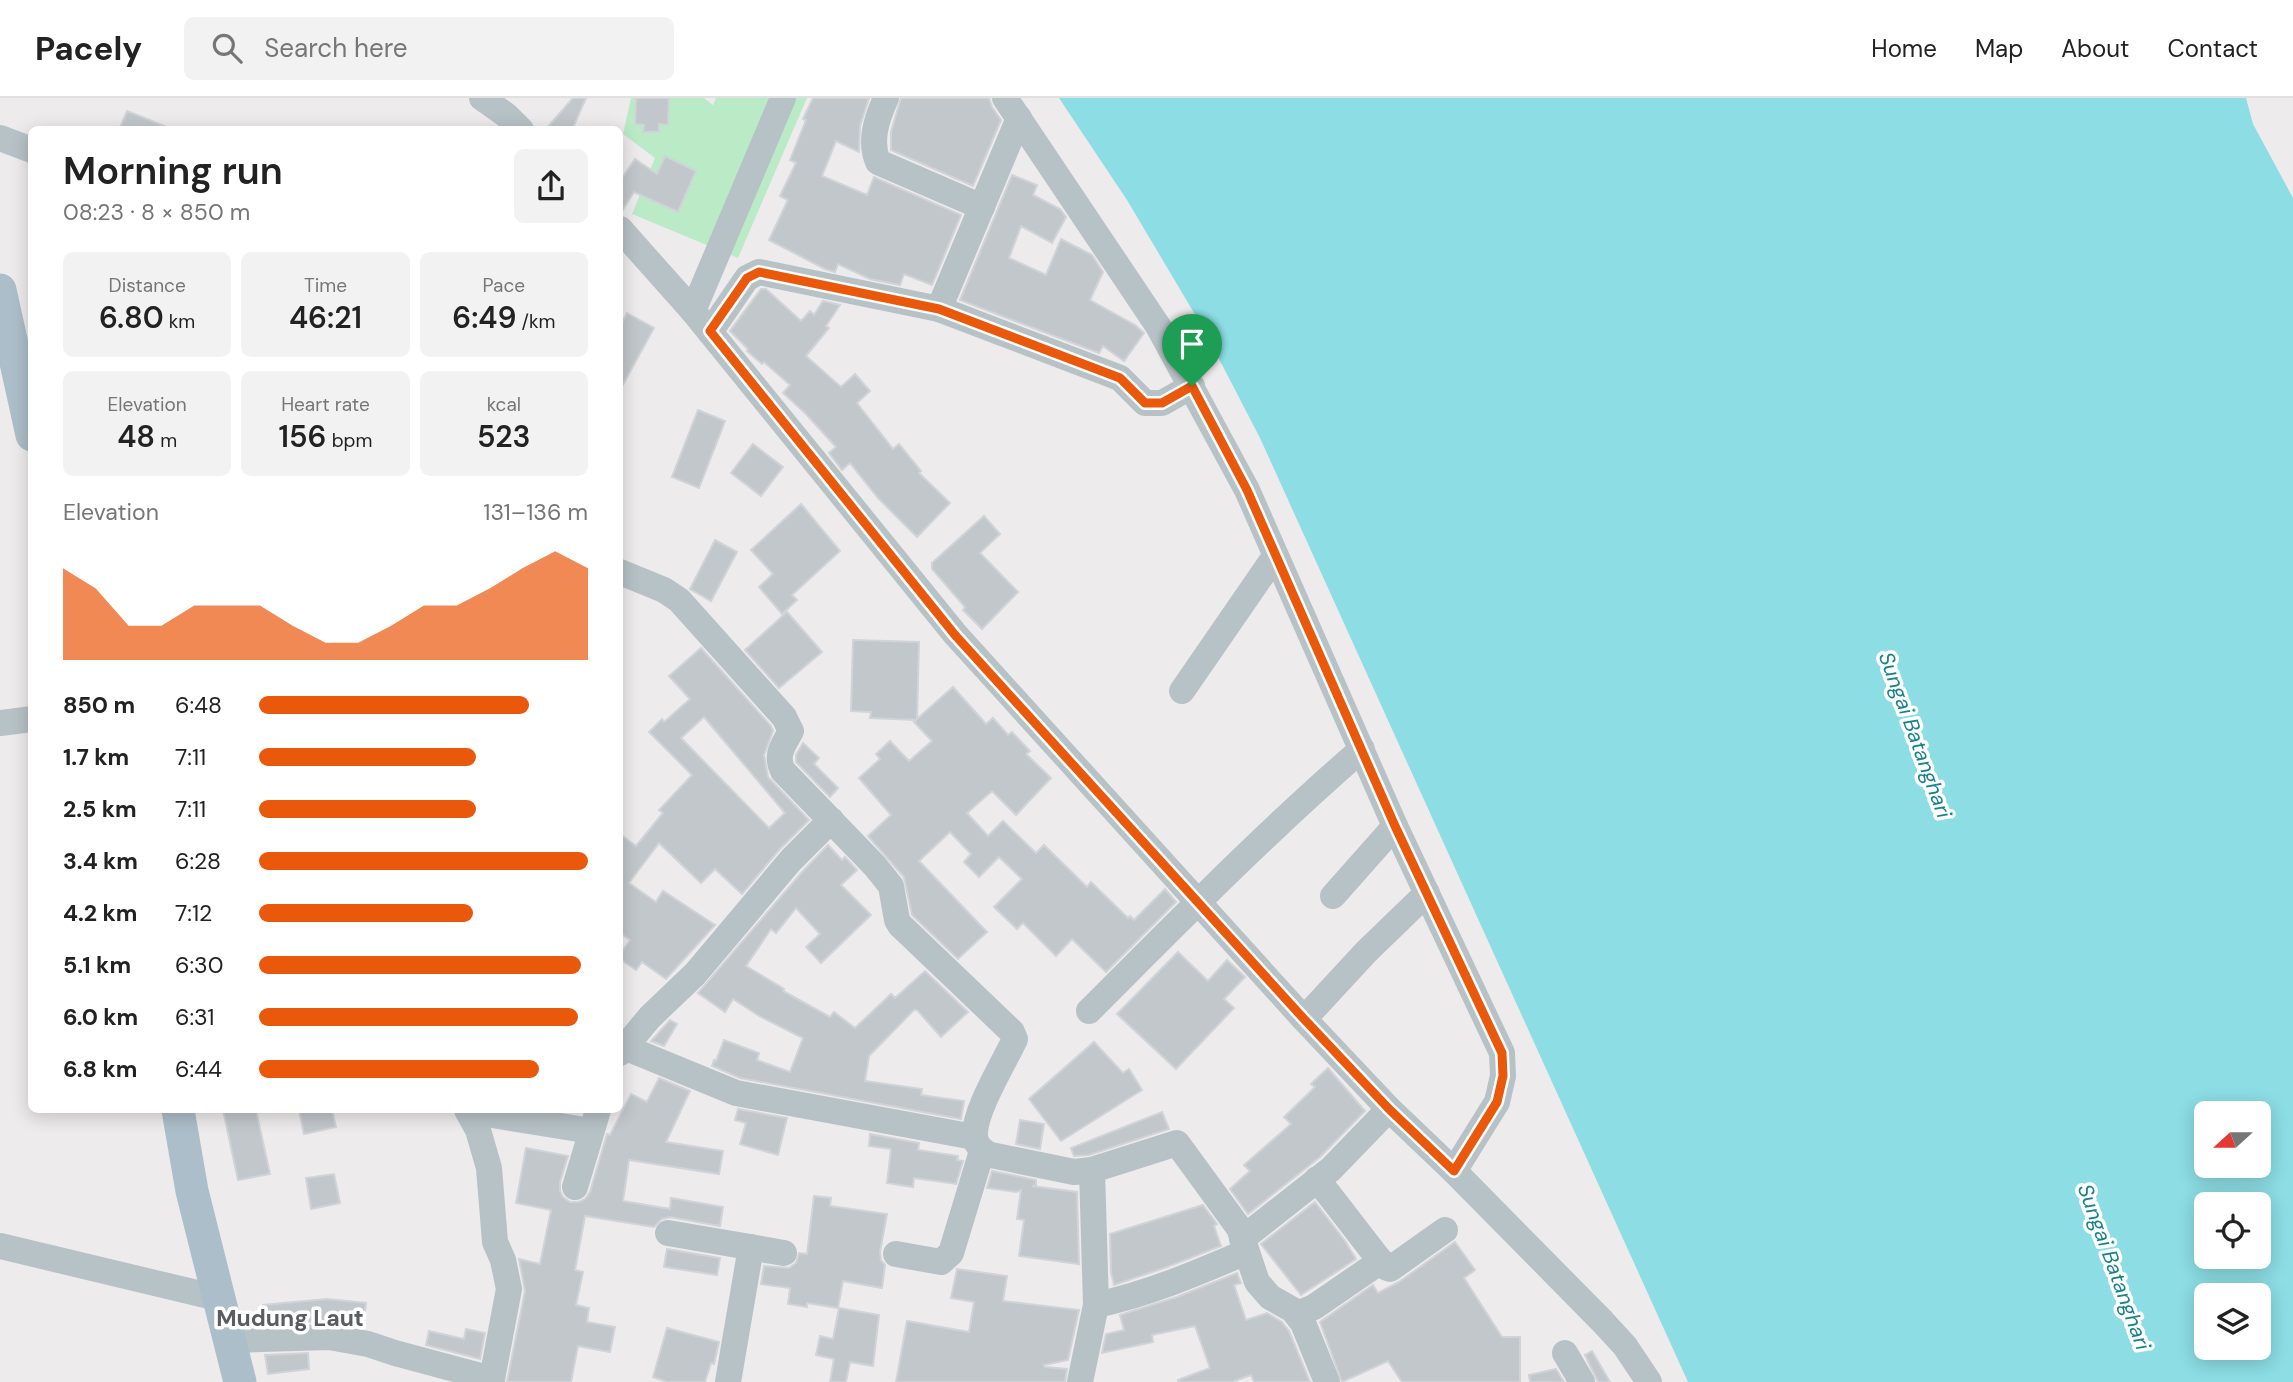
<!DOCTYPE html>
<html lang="en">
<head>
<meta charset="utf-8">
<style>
	:root { --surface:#fff; --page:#f2f2f2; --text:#222; --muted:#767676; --line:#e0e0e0; --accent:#ea580c }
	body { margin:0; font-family:"DM Sans",sans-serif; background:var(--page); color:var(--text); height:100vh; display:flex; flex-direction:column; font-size:26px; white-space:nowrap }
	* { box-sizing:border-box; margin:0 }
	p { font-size:23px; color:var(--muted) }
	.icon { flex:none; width:38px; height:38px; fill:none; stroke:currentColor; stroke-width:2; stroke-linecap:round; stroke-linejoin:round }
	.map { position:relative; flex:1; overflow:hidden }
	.panel { position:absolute; left:28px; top:28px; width:595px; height:987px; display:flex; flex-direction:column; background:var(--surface); border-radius:10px; box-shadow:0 4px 18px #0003 }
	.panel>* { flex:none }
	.needle { width:46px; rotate:249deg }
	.fabs { position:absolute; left:2194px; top:1003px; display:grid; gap:14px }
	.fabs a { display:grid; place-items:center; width:77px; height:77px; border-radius:10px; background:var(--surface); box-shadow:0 4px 18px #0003; font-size:35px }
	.pin { position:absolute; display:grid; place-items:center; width:60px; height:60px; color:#fff; margin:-72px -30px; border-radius:50% 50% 50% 0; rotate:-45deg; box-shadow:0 0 7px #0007 }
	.pin .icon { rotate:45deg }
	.round { display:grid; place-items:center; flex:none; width:74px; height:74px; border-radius:10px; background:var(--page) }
	.overview { display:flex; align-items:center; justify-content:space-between; height:119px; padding:0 35px }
	h1 { font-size:38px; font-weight:600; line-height:52px }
	.figures { display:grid; grid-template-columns:repeat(3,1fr); gap:10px; height:119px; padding:7px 35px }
	.figures div { display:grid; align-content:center; border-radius:10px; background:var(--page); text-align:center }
	.figures b { font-size:30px; font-weight:600 }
	.figures small { font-size:19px; font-weight:400 }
	.figures p { font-size:19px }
	.chart { height:196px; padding:14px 35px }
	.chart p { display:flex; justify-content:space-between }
	.chart svg { width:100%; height:126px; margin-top:7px; fill:var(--accent); opacity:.7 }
	ul { padding:0 35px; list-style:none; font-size:23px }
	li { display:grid; grid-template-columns:112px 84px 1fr; align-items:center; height:52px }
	li i { height:18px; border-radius:9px; background:var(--accent) }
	header { display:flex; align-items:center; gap:42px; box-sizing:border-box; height:98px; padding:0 35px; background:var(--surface); border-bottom:2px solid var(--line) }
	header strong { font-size:33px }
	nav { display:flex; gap:38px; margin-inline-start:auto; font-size:24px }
	.search { width:490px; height:63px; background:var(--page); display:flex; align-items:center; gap:18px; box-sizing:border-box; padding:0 24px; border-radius:10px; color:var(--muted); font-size:26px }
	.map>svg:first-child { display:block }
	.green { fill:#bbeac7 }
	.water { fill:#8cdde4; fill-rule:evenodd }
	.building { fill:#c2c7cb; stroke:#d0d3d7; stroke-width:2; fill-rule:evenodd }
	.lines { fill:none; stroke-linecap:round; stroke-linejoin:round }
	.minor { stroke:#b7c2c7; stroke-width:26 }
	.major { stroke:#acbec9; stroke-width:33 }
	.route-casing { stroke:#fff; stroke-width:14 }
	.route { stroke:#ea580c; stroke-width:9 }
	.labels { text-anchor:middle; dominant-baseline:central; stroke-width:7; stroke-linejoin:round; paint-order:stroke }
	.water-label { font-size:21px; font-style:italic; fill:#16828b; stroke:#fff }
	.quarter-label { font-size:23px; font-weight:bold; fill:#595d60; stroke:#fff }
</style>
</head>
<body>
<header>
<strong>Pacely</strong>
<div class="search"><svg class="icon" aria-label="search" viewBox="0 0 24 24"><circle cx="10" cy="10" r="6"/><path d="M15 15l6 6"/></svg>Search here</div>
<nav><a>Home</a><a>Map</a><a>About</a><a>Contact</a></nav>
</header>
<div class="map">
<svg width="2293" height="1284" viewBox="0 0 2293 1284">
	<rect width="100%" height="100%" fill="#eeebec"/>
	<polygon class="green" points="631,0 704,0 713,7 716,0 807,0 738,160 632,116 655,60 623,36"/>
	<path class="water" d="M1059 0H2246L2253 26 2293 100V1284H1688L1260 340 1203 230 1127 102ZM2207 1015H2259V1068H2207ZM2207 1106H2259V1158H2207ZM2207 1197H2259V1250H2207Z"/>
	<g class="building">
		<polygon points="573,0 586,0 572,32 545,32"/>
		<polygon points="636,0 669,0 668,27 659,26 659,34 643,34 644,27 635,26"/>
		<polygon points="813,0 869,0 860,28 859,54 836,43 822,78 867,97 874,79 961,117 932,187 904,176 900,187 870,181 838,166 835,174 825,171 769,142 788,102 780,98 796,65 790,62 806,22 803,21"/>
		<polygon points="901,0 989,0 992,9 1001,22 973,88 891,52 891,34"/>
		<polygon points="127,13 172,31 171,32 119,32"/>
		<polygon points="665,58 696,73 678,114 634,94 620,116 620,83 635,61 657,76"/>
		<polygon points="1012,77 1037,87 1033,97 1060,111 1066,119 1052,145 1021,128 1009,160 1046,177 1061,141 1092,157 1103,174 1090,202 1135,227 1144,235 1124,263 1103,248 1099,255 960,202"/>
		<polygon points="761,191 766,191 801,223 810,213 814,217 823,203 840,207 826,228 829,230 806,258 841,289 855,276 870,293 857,305 893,351 899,346 921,373 919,375 950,405 917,439 878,400 850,365 842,372 829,355 836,349 805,315 783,295 790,287 764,264 762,266 747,253 748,251 730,233"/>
		<polygon points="627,215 654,230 620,292 620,229"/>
		<polygon points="698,312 725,323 699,390 672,379"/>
		<polygon points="753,346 783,369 761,398 731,375"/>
		<polygon points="801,406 840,453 792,497 797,502 782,516 759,489 773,476 751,452"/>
		<polygon points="984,418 1000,436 980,455 1018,494 982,531 963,512 965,509 932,471 932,465"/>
		<polygon points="715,442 737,454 711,503 690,491"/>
		<polygon points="787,514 822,554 779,590 745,552"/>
		<polygon points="853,542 919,544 917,621 953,589 986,626 993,620 1008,637 1012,634 1030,653 1026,656 1051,680 1016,717 992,693 967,715 988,738 1003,723 1036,755 1044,747 1087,789 1091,784 1128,820 1130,818 1134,822 1165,791 1176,804 1106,874 1072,841 1056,858 1023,825 1017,831 994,809 1022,781 999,759 979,779 964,764 971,756 950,734 919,763 987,834 958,861 912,817 904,779 868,738 891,717 859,680 880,661 876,656 890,643 909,663 932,643 914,624 916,622 870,620 871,614 851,613"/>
		<path d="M701 550 771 628 773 633 764 657 768 679 809 722 779 752 742 796 715 771 701 785 659 745 629 785 656 804 663 793 715 827 666 881 642 864 636 872 620 861V857L630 842 620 835V736L636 748 663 715 659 712 692 677 649 634 662 621 664 624 690 601 669 578ZM704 619 785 715 769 730 681 640Z"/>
		<polygon points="803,645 819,660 814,666 838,690 830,699 796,664 796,657"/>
		<polygon points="828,747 842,762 845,759 857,772 841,787 871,817 821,865 806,849 820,836 796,810 776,835 771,831 746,868 784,891 783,893 830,919 834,914 855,930 891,896 895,900 925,873 968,914 941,939 917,912 914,912 869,958 865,983 922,991 921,997 964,1003 961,1021 740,980 712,968 714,962 716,963 724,942 759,955 757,962 790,974 803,940 759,918 733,901 725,914 698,895 803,773"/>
		<polygon points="1178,854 1208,883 1227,862 1245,879 1224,901 1234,910 1176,971 1117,916"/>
		<polygon points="670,922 677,926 664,948 651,943"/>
		<polygon points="1094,944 1123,975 1129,971 1142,992 1061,1043 1029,1001"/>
		<polygon points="1328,970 1365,1013 1320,1059 1248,1116 1230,1091 1250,1073 1244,1067 1291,1026 1284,1019 1315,989 1311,986"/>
		<polygon points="659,980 690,993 666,1044 723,1053 719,1076 629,1062 623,1103 670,1111 671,1100 723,1109 720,1128 670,1119 662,1121 654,1129 585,1118 575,1172 583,1174 576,1207 589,1210 587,1224 615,1229 610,1254 578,1248 571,1284 507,1284 525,1193 519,1161 540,1166 551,1112 516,1105 526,1050 568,1058 560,1084 560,1093 563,1099 570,1104 579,1104 585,1101 590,1094 607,1036 610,1037 631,996 647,1004"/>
		<polygon points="738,1011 787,1020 778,1057 740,1046 746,1025 735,1022"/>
		<polygon points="223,1012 256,1012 270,1076 238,1082"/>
		<polygon points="299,1012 332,1012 336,1029 304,1036"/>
		<polygon points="1162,1014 1169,1031 1089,1057 1074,1058 1071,1050"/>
		<polygon points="1020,1022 1044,1026 1040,1051 1016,1046"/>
		<polygon points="870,1036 919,1045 918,1052 958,1058 957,1062 963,1063 956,1086 914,1080 913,1089 887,1085 891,1051 869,1048"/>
		<polygon points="992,1073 1036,1082 1036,1087 1032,1088 1077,1094 1079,1166 1019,1158 1024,1122 1017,1121 1021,1092 1016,1094 987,1090"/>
		<polygon points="334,1076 340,1105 311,1111 306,1080"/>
		<polygon points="814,1098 831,1100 830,1108 887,1116 880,1154 881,1162 885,1167 882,1190 843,1183 838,1210 807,1205 807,1209 788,1206 790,1190 761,1186 764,1168 789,1170 796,1165 799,1155 807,1156"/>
		<polygon points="1315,1104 1345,1143 1356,1161 1301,1197 1261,1146"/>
		<polygon points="1203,1107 1217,1126 1214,1128 1221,1148 1167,1169 1114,1187 1111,1174 1110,1136"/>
		<polygon points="1455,1144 1475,1172 1464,1180 1502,1239 1520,1239 1520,1284 1402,1284 1388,1263 1342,1284 1320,1224 1373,1187 1378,1195 1399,1184"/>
		<polygon points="667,1151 720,1160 717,1177 664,1169"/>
		<polygon points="957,1171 1007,1178 1003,1203 1079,1212 1068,1262 1044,1267 1045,1269 1067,1271 1065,1284 896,1284 907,1223 969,1234 974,1204 951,1200"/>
		<polygon points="1237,1175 1241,1185 1234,1187 1246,1222 1267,1215 1282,1224 1289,1233 1310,1284 1254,1284 1251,1277 1232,1284 1178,1284 1178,1282 1210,1270 1195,1228 1152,1237 1153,1244 1102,1255 1106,1236 1124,1232 1120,1217 1177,1199"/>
		<polygon points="327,1201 366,1205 363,1229 329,1223 265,1225 263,1207"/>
		<polygon points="839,1210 879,1217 873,1268 850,1264 846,1284 830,1284 834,1261 816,1257 820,1238 833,1241"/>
		<polygon points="667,1230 719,1244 714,1266 711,1265 705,1284 667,1284 653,1279"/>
		<polygon points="466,1231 485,1235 480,1261 426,1247 429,1233 464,1241"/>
		<polygon points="1592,1253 1610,1284 1598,1284 1585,1257"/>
		<polygon points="308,1255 309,1271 268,1276 265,1257"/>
		<polygon points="1556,1271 1564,1284 1530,1284 1529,1277"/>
	</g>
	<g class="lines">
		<g class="minor">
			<polyline points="482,0 506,17 521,32"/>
			<path d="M886 0C877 20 869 43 878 64L982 109"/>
			<polyline points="1005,0 1158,228 1247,392 1395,728 1502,955 1503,978 1497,1004 1454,1073"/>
			<polyline points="0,40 32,52"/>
			<polyline points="620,131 693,213 955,536 1304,921 1389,1011 1454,1073 1602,1223 1625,1248 1649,1284"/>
			<polyline points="939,211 1019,20"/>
			<polyline points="693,213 783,0"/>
			<polyline points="710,234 747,180 759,174 939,211 1120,280 1145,305 1162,305 1192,288"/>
			<path d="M620 474 664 492 679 502 784 619 791 633C783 648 775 657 783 673L875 768 891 788 897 822 900 827 1012 934 1015 941C1005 963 974 1013 975 1037 975 1047 983 1054 991 1057L1074 1074 1092 1072"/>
			<polyline points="1182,593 1275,458"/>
			<polyline points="0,625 32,621"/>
			<polyline points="1333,798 1395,728"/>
			<path d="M1089 913C1178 824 1266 734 1362 651"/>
			<polyline points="1304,921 1366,854 1427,795"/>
			<polyline points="624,949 736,995 974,1039"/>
			<polyline points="620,955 650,919 695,876 791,762 831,722"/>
			<polyline points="467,1012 478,1032 489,1070 495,1144 503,1162 509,1191 492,1281"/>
			<polyline points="468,1013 591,1033"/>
			<polyline points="1317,1081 1385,1169 1390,1171 1445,1132"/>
			<polyline points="575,1089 598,1012"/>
			<polyline points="668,1135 784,1155"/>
			<polyline points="1242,1141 1331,1071 1389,1011"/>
			<polyline points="0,1148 218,1200"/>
			<polyline points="896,1156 941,1164 951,1155 982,1053"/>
			<path d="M1096 1207C1148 1196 1197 1175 1246 1154"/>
			<polyline points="1297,1216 1314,1209 1381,1163"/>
			<polyline points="231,1242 329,1239 368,1246 395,1255 492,1281 491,1284"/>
			<polyline points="1565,1255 1582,1284"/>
			<polyline points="728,1284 751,1149"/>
			<polyline points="1080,1284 1096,1207 1092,1072 1177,1045 1239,1130 1257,1184 1270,1199 1293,1212 1303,1225 1327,1284"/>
		</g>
		<g class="major">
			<polyline points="0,192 32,337"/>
			<polyline points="178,1012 192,1093 240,1284"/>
		</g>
	</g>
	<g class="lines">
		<defs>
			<polygon id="route" points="759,174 939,211 1120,280 1145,305 1162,305 1192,288 1247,392 1395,728 1502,955 1503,978 1497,1004 1454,1073 1389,1011 1304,921 955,537 710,233 747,180"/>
		</defs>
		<use href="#route" class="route-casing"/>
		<use href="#route" class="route"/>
	</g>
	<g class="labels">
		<g class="water-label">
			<text transform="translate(1915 637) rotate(70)">Sungai Batanghari</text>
			<text transform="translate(2114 1169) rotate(70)">Sungai Batanghari</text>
		</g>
		<g class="quarter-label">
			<text x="290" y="1220">Mudung Laut</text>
		</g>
	</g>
</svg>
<div class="fabs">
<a><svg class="needle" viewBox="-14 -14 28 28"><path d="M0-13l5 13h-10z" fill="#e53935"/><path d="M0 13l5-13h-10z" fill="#767676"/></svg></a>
<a><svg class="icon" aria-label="locate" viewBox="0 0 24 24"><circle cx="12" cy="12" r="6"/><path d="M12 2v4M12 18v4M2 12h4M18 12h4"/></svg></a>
<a><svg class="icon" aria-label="layers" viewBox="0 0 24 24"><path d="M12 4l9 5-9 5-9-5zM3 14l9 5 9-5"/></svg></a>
</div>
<div class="pin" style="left:1192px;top:288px;background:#1e9e55"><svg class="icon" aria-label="arrive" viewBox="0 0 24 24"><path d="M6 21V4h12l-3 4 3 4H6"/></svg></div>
<section class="panel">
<div class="overview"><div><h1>Morning run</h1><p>08:23 · 8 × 850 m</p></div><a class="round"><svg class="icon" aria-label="share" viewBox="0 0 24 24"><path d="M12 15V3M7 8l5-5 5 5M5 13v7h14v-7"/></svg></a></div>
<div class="figures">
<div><p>Distance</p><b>6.80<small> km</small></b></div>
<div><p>Time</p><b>46:21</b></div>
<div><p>Pace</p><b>6:49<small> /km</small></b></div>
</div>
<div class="figures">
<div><p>Elevation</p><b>48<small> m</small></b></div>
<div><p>Heart rate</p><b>156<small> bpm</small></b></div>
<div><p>kcal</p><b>523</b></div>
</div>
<div class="chart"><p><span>Elevation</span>131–136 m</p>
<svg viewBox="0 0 160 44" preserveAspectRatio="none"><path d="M0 44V12L10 19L20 32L30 32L40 25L50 25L60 25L70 32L80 38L90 38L100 32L110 25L120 25L130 19L140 12L150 6L160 12V44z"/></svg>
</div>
<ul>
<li><b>850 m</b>6:48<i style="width:82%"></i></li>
<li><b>1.7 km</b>7:11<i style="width:66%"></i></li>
<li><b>2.5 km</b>7:11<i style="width:66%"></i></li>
<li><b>3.4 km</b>6:28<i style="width:100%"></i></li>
<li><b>4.2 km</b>7:12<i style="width:65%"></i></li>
<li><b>5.1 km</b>6:30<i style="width:98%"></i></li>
<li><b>6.0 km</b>6:31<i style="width:97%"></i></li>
<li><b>6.8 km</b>6:44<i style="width:85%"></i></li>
</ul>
</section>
</div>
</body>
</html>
